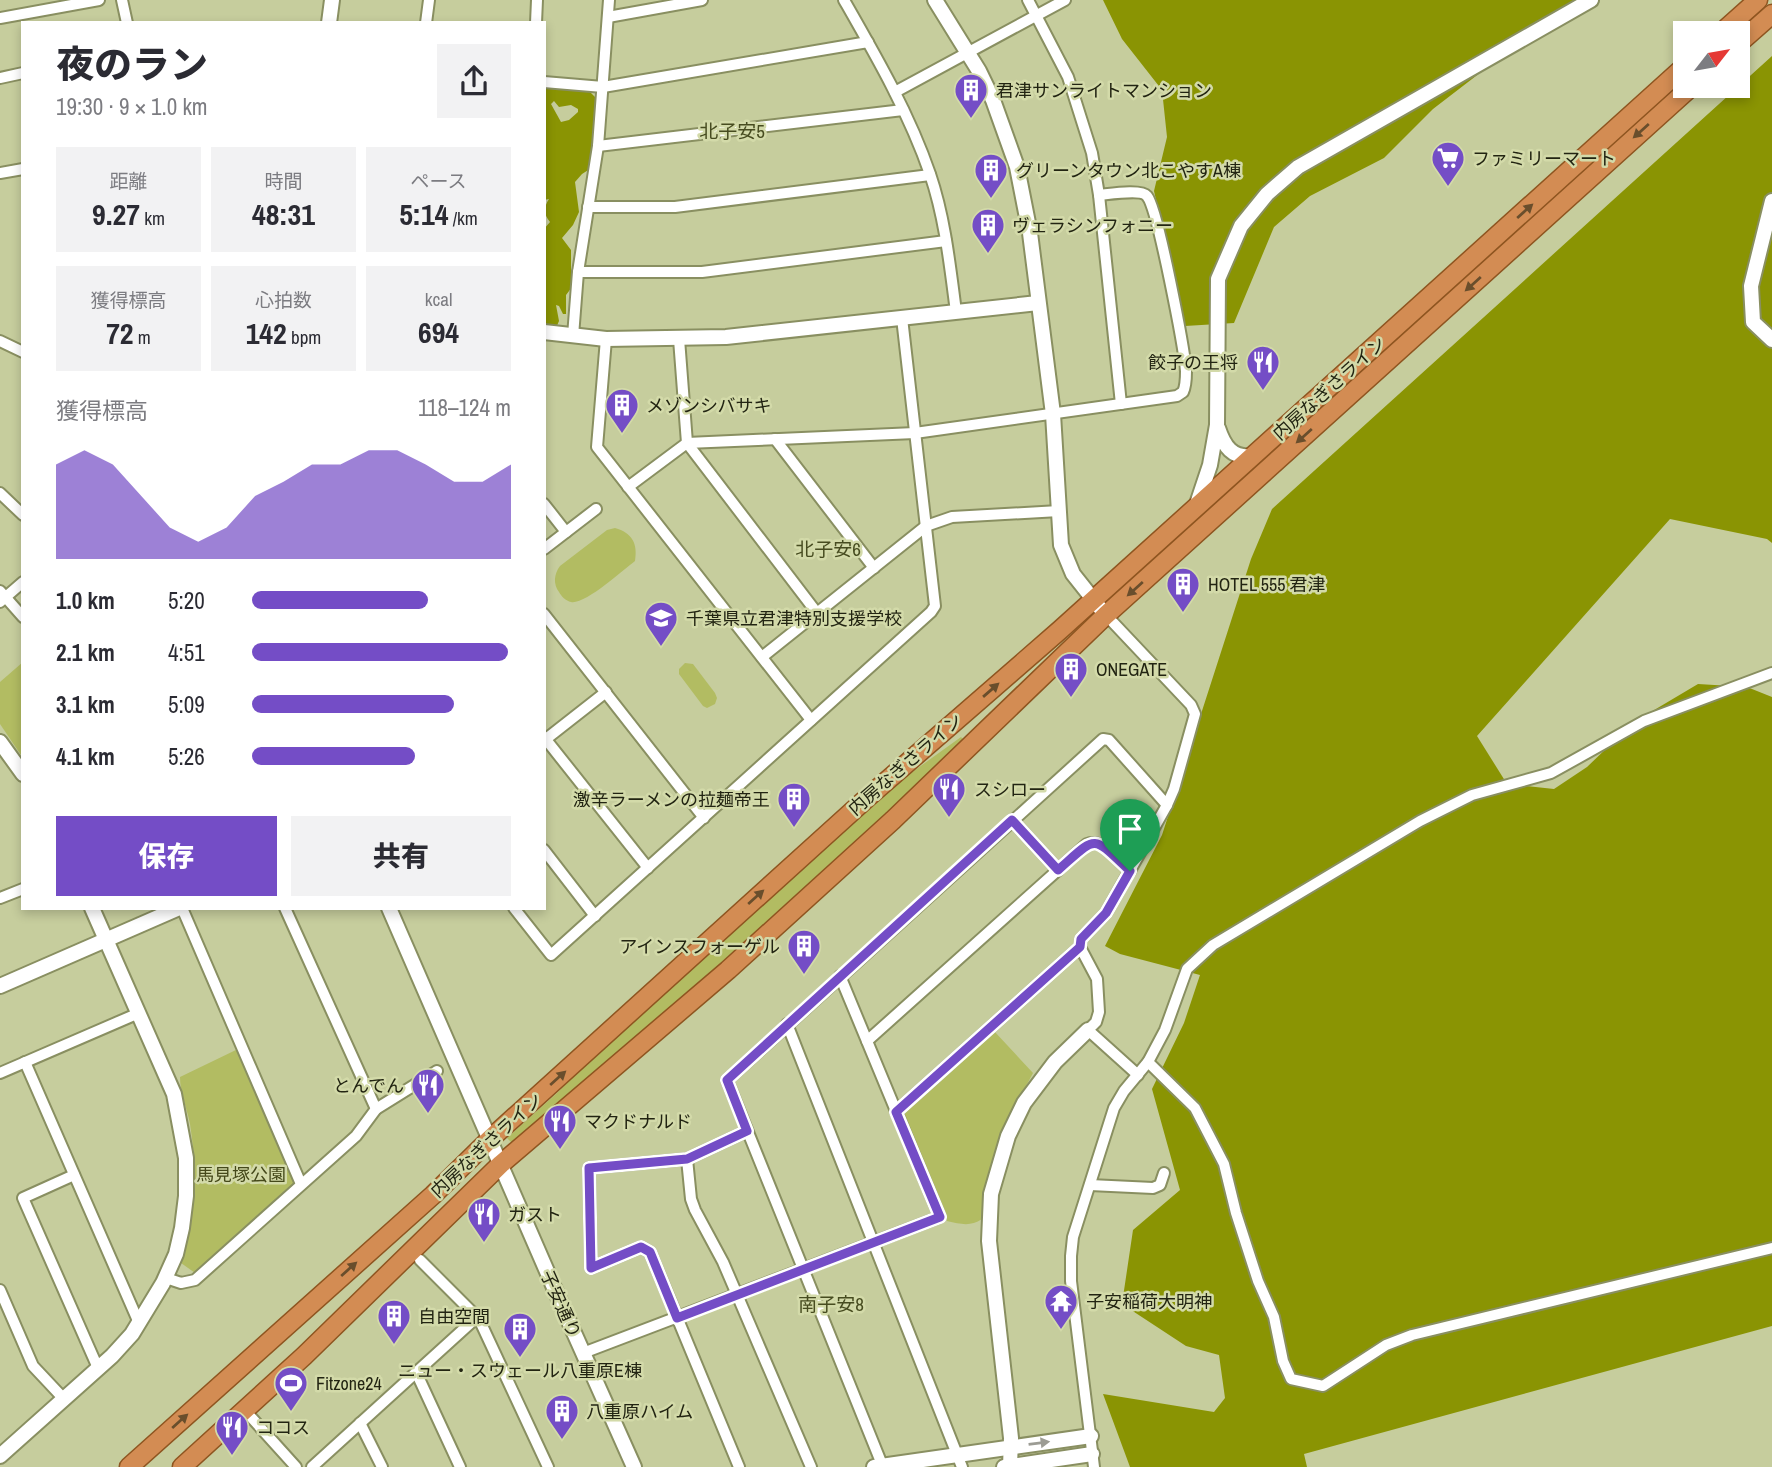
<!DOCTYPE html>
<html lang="ja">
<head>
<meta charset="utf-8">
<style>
	:root { --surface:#fff; --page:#f2f2f3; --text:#2b2b33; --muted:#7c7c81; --accent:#744dc6 }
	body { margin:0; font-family:"Archivo Narrow","Noto Sans JP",sans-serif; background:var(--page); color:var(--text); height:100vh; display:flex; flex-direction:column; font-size:26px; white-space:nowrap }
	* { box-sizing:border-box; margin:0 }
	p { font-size:23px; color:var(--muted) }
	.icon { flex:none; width:38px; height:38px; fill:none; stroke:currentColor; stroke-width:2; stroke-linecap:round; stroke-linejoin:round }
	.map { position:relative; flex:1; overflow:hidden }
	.details { position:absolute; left:21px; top:21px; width:525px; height:889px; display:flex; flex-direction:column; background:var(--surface); border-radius:0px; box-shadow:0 4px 10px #0003 }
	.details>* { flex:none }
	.needle { width:46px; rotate:59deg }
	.tools { position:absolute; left:1673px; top:21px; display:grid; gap:14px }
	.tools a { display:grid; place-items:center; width:77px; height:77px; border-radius:0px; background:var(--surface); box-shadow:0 4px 10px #0003; font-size:35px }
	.pin { position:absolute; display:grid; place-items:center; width:60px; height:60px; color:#fff; margin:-72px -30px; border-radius:50% 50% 50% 0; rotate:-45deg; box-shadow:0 0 7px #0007 }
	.pin .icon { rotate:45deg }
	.round { display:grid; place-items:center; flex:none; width:74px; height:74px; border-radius:0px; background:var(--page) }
	.headline { display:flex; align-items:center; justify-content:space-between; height:119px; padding:0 35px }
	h1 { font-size:38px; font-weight:800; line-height:52px }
	.stats { display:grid; grid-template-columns:repeat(3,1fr); gap:10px; height:119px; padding:7px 35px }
	.stats div { display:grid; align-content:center; border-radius:0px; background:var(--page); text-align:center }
	.stats b { font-size:30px; font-weight:800 }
	.stats small { font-size:19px; font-weight:400 }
	.stats p { font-size:19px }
	.chart { height:196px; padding:14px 35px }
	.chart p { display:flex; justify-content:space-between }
	.chart svg { width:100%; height:126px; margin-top:7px; fill:var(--accent); opacity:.7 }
	.cta { display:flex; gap:14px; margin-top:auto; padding:14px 35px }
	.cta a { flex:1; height:80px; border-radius:0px; background:var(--accent); color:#fff; font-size:28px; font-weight:800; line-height:80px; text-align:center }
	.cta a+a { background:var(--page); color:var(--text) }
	ul { padding:0 35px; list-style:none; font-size:23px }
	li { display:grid; grid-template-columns:112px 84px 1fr; align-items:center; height:52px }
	li i { height:18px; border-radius:9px; background:var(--accent) }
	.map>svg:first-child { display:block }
	.green { fill:#b2bc62 }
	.forest { fill:#8a9403; fill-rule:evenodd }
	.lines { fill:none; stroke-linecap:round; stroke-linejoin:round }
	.minor-casing { stroke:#898f61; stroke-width:14 }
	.tertiary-casing { stroke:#898f61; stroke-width:18 }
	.trunk-casing { stroke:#8e5520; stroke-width:21 }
	.minor { stroke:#fff; stroke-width:10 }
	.tertiary { stroke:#fff; stroke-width:14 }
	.trunk { stroke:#d38c53; stroke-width:18 }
	.oneway { fill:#694e2c }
	.oneway2 { fill:#9c9c94 }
	.route-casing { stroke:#fff; stroke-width:14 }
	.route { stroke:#744dc6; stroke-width:9 }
	.labels { text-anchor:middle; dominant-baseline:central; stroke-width:5; stroke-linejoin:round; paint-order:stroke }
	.poi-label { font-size:18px; fill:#222412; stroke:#d3daa9; text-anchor:start }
	.street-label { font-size:18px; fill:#222412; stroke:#d3daa9 }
	.park-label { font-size:18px; fill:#45491a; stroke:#d3daa9 }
	.neighbourhood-label { font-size:19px; fill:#474c20; stroke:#d3daa9 }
</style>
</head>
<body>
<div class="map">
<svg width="1772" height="1467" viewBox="0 0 1772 1467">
	<rect width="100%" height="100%" fill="#c6cd9d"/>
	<g class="green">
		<path d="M615 528C632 533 638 543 635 561 623 570 585 605 571 602 566 601 561 596 559 592 553 584 554 574 560 566L607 530Z"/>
		<polygon points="23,662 23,758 0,724 0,682"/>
		<polygon points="685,663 693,664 715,693 717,698 715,704 707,708 703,706 679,674 679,669"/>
		<polygon points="961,737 963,739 873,831 647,1032 582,1083 512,1143 507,1138 556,1094 634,1017 879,796"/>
		<path d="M994 1031 1033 1073 1000 1135 982 1219C970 1227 961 1224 947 1221L904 1115 910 1107Z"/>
		<path d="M238 1049 294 1183 293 1188 198 1275 181 1263C195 1214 198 1175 190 1124 187 1108 180 1093 180 1077Z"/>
	</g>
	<g class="forest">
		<polygon points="1103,0 1575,0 1433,109 1384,158 1310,196 1274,227 1234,323 1185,326 1154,191 1167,137 1162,90 1122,39"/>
		<polygon points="1772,56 1772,543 1767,539 1670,519 1477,736 1507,784 1554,789 1587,767 1634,722 1698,684 1747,687 1772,697 1772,1326 1304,1454 1307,1467 1130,1467 1103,1394 1214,1412 1225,1398 1219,1355 1186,1346 1122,1304 1133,1230 1180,1190 1152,1089 1184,1023 1200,975 1120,954 1105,946 1162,835 1251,559 1272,509"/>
		<path d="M544 88 589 91 597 99 593 167 582 174 575 182 579 212 573 225 562 238 571 250V270L575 283 566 295V314H563L559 306 556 305 559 321 556 328H544V229L550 222C544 215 543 208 549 199L544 200ZM554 101 559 107 571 105 578 109V112L569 120 561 122 551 104Z"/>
	</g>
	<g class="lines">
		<defs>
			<g id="minor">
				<polyline points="122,0 127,23"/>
				<path d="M844 0C876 56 909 113 930 174 945 218 950 266 956 312"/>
				<polyline points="1028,0 1068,77 1092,153 1099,195 1121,404"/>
				<polyline points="608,17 702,0"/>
				<polyline points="0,18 99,0"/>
				<polyline points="426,23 429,0"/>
				<polyline points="536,23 537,0"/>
				<polyline points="0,78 23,73"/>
				<polyline points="544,82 603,87 868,42"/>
				<polyline points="895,92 1065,0"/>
				<polyline points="598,146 903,110"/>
				<polyline points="0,173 23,169"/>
				<polyline points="588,207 675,207 930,175"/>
				<polyline points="578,272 702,272 946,241"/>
				<polyline points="573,336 578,272 598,146 609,0"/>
				<polyline points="606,339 597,447 811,720"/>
				<polyline points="679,339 687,443 817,613"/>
				<polyline points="0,341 23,352"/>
				<polyline points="775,439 874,568"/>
				<path d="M628 487 687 443 915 433 1177 396 1183 392C1186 386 1186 378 1186 371 1184 348 1158 209 1147 196 1141 189 1110 194 1099 195"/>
				<polyline points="0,493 23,515"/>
				<polyline points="544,504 566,532"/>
				<polyline points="544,549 596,509"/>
				<polyline points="0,591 23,617"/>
				<polyline points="0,602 23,582"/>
				<polyline points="544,614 704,818"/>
				<polyline points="1106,615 1191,705 1195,714 1174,789 1167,805 1106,913 1081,939 1080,947 1097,979 1099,1012 1096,1022 1088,1030 1138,1075"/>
				<polyline points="762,657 926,526 952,517 1059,511"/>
				<polyline points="544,737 648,868"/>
				<polyline points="546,739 606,692"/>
				<polyline points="1012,820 1058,870"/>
				<polyline points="544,850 595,916"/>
				<polyline points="0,898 23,889"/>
				<polyline points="182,908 301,1184"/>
				<polyline points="285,908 376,1109"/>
				<polyline points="514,908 551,955 931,612 935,606 902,318"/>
				<polyline points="787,1024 962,1467"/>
				<path d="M867 1041 1087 844C1104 838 1119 860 1130 871"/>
				<polyline points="25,1062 139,1323"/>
				<polyline points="1148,1062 1195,1108 1224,1164 1236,1213 1258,1281 1274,1317 1283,1361 1291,1379 1323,1386 1386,1345 1412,1335 1772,1248"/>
				<polyline points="0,1073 139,1013"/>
				<polyline points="896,1112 1080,947"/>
				<polyline points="687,1159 691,1199 695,1210 723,1262 811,1467"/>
				<polyline points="74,1175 23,1198 98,1368"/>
				<polyline points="1090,1185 1153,1188 1160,1185 1164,1173"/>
				<polyline points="420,1260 479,1319 548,1467"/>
				<polyline points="166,1278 181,1283 195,1280 356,1136 376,1109 437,1071"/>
				<polyline points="0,1290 33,1366 64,1399"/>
				<polyline points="583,1353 940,1217 840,976"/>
				<polyline points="416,1372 460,1467"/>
				<polyline points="250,1416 296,1467"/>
				<polyline points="360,1423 382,1467"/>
				<polyline points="312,1467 476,1318"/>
				<polyline points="739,1467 650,1252 641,1247 591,1268 589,1168 687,1159 747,1131"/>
				<polyline points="883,1467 727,1080 1103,739 1109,740 1167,805"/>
				<polyline points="1094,1467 1071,1281 1071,1256 1073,1237 1114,1108 1124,1091 1148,1062 1165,1030 1187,969 1213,945 1420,821 1472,795 1551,773 1644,721 1772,673"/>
			</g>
			<g id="tertiary">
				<polyline points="935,0 979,71 993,100 1017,167 1030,233 1053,414 1061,545 1073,574 1100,608"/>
				<polyline points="329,23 332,0"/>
				<polyline points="1772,201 1751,286 1753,322 1772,340"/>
				<polyline points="544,332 606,339 726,337 1038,303"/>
				<path d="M1218 428C1224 446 1232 459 1253 456"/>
				<polyline points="1196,507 1210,465 1217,425 1218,279 1241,226 1267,194 1298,167 1591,0"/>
				<polyline points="0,742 23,774"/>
				<polyline points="389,908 559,1299 634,1467"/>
				<polyline points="0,986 179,908"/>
				<polyline points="0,1456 112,1356 132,1334 163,1283 176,1254 182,1228 186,1196 186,1158 174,1094 92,908"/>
				<polyline points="874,1467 1091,1436"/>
				<polyline points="1004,1467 1092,1454"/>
				<polyline points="1010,1467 1011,1438 989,1241 991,1194 1008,1136 1024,1103 1055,1062 1088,1030"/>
			</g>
			<g id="trunk">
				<polyline points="1721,33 1758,0"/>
				<polyline points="1738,44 1772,14"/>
				<polyline points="129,1467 433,1195 489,1140 867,798 1060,630 1685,66"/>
				<polyline points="182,1467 304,1356 501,1164 728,970 893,820 1106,615 1692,86"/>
			</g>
		</defs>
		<use href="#minor" class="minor-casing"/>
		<use href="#tertiary" class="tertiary-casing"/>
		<use href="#trunk" class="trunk-casing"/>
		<use href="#minor" class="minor"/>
		<use href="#tertiary" class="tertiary"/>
		<use href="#trunk" class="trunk"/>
	</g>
	<defs><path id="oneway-solid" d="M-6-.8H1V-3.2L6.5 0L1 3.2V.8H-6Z" transform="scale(1.75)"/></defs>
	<g class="oneway">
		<use href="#oneway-solid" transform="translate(1641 131) rotate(138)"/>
		<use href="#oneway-solid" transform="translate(1525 211) rotate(-42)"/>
		<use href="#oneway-solid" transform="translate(1473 284) rotate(138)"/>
		<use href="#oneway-solid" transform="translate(1304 436) rotate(138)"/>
		<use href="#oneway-solid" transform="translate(1135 589) rotate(138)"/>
		<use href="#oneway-solid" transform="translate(991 690) rotate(-41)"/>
		<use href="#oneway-solid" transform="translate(756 897) rotate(-42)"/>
		<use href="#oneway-solid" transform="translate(558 1078) rotate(-42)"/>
		<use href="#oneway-solid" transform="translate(349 1269) rotate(-42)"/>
		<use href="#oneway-solid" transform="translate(180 1421) rotate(-42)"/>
	</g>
	<use class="oneway2" href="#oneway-solid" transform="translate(1039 1443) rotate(-7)"/>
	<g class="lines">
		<defs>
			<path id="route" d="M1012 820 1058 870C1098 835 1091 834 1130 871L1106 913 1081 939 1080 947 896 1112 940 1217 677 1318 650 1252 641 1247 591 1268 589 1168 687 1159 747 1131 727 1080Z"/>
		</defs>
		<use href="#route" class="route-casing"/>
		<use href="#route" class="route"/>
	</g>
	<defs>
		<symbol id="building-pin" viewBox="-11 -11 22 30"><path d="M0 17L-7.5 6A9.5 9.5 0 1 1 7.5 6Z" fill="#744dc6" stroke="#d3daa9"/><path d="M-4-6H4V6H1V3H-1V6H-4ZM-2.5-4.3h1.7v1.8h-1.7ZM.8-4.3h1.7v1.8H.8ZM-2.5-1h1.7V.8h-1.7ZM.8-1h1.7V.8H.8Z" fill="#fff"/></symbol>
		<symbol id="supermarket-pin" viewBox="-11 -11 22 30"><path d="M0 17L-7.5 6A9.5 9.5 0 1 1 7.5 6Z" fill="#744dc6" stroke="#d3daa9"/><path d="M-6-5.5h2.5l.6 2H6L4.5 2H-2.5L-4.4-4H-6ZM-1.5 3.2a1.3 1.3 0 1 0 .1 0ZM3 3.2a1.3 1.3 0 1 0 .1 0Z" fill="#fff"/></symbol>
		<symbol id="restaurant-pin" viewBox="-11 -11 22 30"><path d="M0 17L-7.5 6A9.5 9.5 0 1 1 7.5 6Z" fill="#744dc6" stroke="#d3daa9"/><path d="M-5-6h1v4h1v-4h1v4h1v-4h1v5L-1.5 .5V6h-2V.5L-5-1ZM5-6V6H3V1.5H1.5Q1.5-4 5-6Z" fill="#fff"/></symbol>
		<symbol id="school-pin" viewBox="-11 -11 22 30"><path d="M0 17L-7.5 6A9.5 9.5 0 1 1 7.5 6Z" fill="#744dc6" stroke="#d3daa9"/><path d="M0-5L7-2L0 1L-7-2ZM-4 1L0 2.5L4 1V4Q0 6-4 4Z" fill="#fff"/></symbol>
		<symbol id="temple-pin" viewBox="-11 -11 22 30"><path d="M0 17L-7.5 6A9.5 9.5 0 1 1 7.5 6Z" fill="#744dc6" stroke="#d3daa9"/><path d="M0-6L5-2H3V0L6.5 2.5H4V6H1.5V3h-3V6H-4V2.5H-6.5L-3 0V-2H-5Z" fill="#fff"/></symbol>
		<symbol id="stadium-pin" viewBox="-11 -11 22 30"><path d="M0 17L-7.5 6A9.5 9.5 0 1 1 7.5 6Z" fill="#744dc6" stroke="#d3daa9"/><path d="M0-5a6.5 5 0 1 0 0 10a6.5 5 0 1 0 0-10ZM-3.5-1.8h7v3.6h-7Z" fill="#fff"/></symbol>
	</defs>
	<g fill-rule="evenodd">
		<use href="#building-pin" x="952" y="71" width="38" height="52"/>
		<use href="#supermarket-pin" x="1429" y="139" width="38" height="52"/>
		<use href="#building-pin" x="972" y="151" width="38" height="52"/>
		<use href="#building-pin" x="969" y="206" width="38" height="52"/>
		<use href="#restaurant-pin" x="1244" y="343" width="38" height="52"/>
		<use href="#building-pin" x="603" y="386" width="38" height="52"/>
		<use href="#building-pin" x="1164" y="565" width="38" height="52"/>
		<use href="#school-pin" x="642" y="599" width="38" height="52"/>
		<use href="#building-pin" x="1052" y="650" width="38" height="52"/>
		<use href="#restaurant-pin" x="930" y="770" width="38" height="52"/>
		<use href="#building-pin" x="775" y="780" width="38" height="52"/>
		<use href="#building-pin" x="785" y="927" width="38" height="52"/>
		<use href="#restaurant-pin" x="409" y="1066" width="38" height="52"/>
		<use href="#restaurant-pin" x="541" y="1102" width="38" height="52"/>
		<use href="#restaurant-pin" x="465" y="1195" width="38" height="52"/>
		<use href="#temple-pin" x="1042" y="1282" width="38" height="52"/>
		<use href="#building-pin" x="375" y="1297" width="38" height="52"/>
		<use href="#building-pin" x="501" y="1310" width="38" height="52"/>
		<use href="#stadium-pin" x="272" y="1364" width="38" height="52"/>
		<use href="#building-pin" x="543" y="1392" width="38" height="52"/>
		<use href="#restaurant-pin" x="213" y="1408" width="38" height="52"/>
	</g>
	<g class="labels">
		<g class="poi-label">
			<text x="996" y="90">君津サンライトマンション</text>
			<text x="1472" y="158">ファミリーマート</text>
			<text x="1016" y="170">グリーンタウン北こやすA棟</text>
			<text x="1012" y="225">ヴェラシンフォニー</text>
			<text x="1238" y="362" text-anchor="end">餃子の王将</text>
			<text x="646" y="405">メゾンシバサキ</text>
			<text x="1208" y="584">HOTEL 555 君津</text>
			<text x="686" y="618">千葉県立君津特別支援学校</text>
			<text x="1096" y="669">ONEGATE</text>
			<text x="974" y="789">スシロー</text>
			<text x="770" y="799" text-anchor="end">激辛ラーメンの拉麺帝王</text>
			<text x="780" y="946" text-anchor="end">アインスフォーゲル</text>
			<text x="404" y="1085" text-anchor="end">とんでん</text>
			<text x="584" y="1121">マクドナルド</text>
			<text x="508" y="1214">ガスト</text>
			<text x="1086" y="1301">子安稲荷大明神</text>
			<text x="418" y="1316">自由空間</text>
			<text x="520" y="1370" text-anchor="middle">ニュー・スウェール八重原E棟</text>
			<text x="316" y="1383">Fitzone24</text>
			<text x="586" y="1411">八重原ハイム</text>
			<text x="256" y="1427">ココス</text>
		</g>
		<g class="street-label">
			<text transform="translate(1329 388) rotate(-42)">内房なぎさライン</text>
			<text transform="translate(905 764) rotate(-41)">内房なぎさライン</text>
			<text transform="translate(486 1145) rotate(-43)">内房なぎさライン</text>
			<text transform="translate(561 1304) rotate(66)">子安通り</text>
		</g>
		<g class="park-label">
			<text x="241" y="1174">馬見塚公園</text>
		</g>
		<g class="neighbourhood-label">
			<text x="732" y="131">北子安5</text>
			<text x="828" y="549">北子安6</text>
			<text x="831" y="1304">南子安8</text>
		</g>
	</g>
</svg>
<div class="tools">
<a><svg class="needle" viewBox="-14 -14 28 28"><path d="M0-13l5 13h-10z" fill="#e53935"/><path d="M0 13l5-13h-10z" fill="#7c7c81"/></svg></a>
</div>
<div class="pin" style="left:1130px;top:871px;background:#1e9e55"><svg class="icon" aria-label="arrive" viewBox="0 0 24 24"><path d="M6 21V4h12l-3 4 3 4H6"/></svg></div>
<section class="details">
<div class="headline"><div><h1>夜のラン</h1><p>19:30 · 9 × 1.0 km</p></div><a class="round"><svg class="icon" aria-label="share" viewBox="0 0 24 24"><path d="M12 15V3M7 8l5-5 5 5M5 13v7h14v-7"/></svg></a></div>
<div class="stats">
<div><p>距離</p><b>9.27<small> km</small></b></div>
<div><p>時間</p><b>48:31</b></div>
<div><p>ペース</p><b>5:14<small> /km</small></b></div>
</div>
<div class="stats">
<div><p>獲得標高</p><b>72<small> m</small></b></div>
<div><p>心拍数</p><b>142<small> bpm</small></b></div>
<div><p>kcal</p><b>694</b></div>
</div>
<div class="chart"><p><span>獲得標高</span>118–124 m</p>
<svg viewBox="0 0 160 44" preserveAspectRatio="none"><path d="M0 44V11L10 6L20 11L30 22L40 33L50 38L60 33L70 22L80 17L90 11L100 11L110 6L120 6L130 11L140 17L150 17L160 11V44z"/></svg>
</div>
<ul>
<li><b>1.0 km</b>5:20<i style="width:68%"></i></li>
<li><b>2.1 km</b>4:51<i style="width:99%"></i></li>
<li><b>3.1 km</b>5:09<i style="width:78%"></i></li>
<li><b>4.1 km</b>5:26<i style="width:63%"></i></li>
</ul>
<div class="cta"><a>保存</a><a>共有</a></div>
</section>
</div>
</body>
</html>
